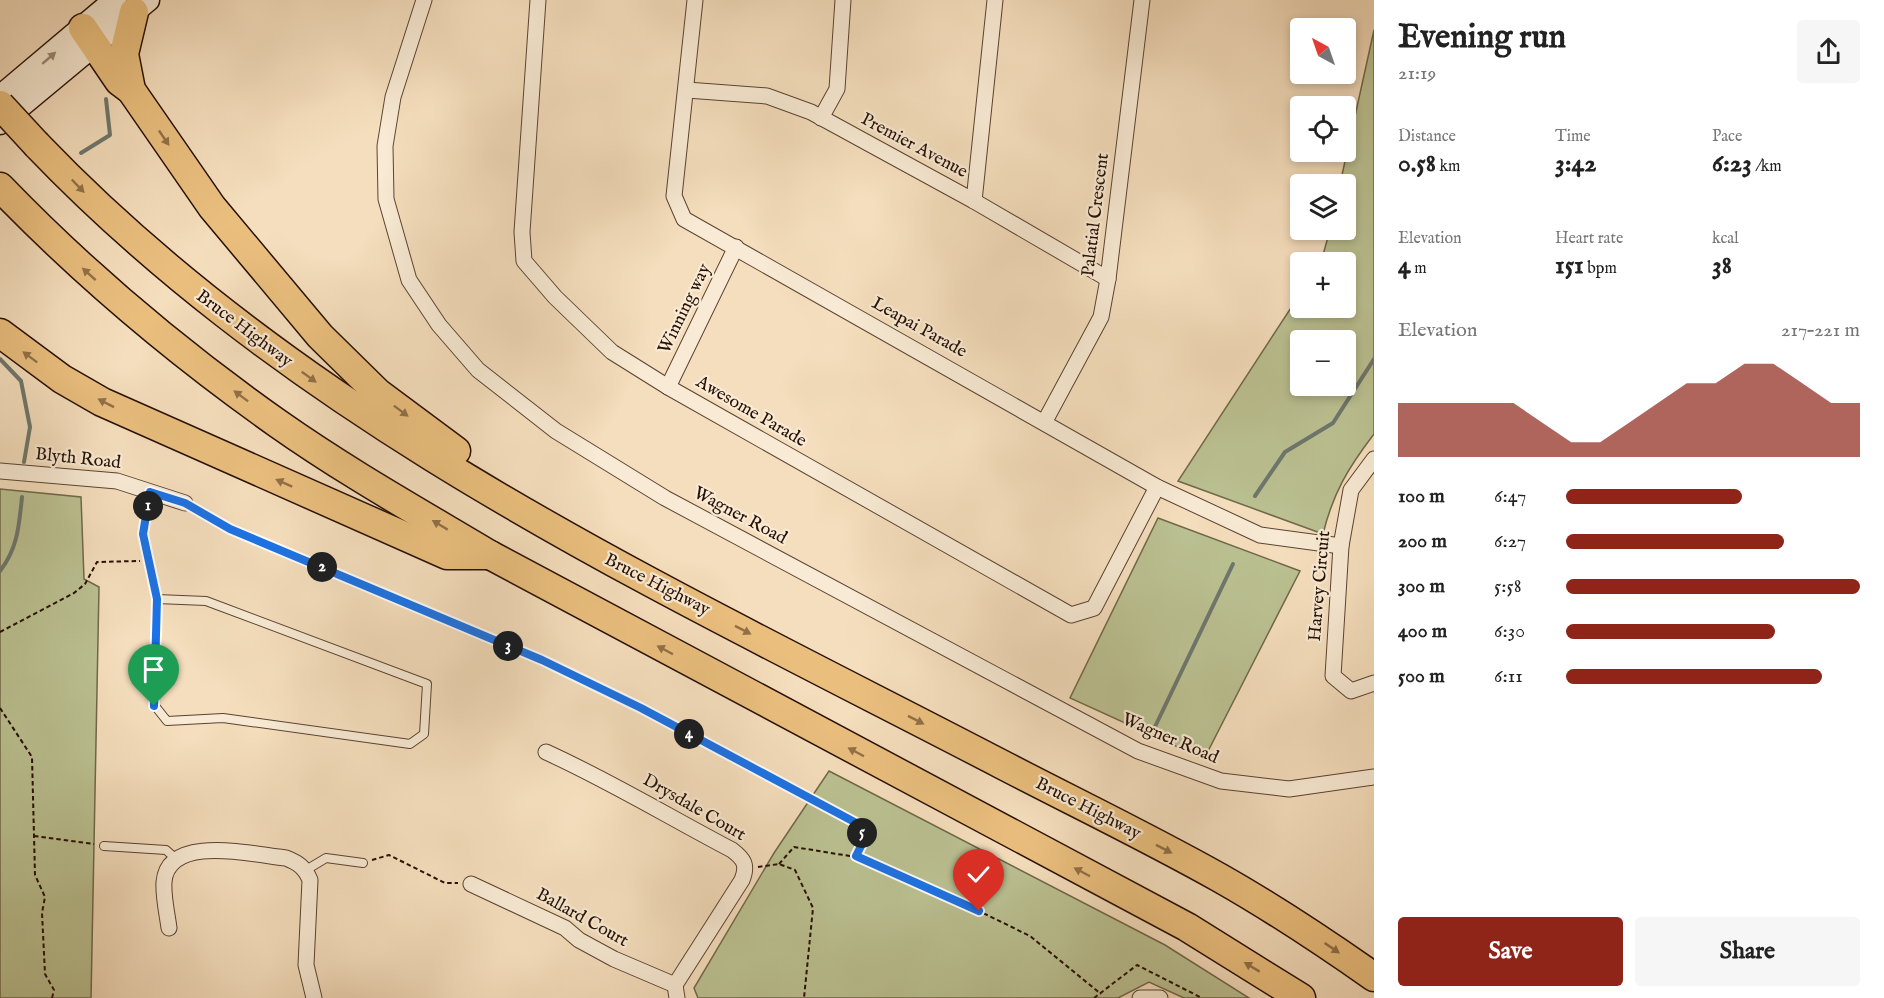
<!DOCTYPE html>
<html lang="en">
<head>
<meta charset="utf-8">
<style>
	:root { --surface:#fff; --page:#f6f6f6; --text:#222; --muted:#767676; --accent:#8f2418 }
	body { margin:0; font-family:"IM FELL English",serif; background:var(--page); color:var(--text); height:100vh; display:flex; flex-direction:column; font-size:22px; white-space:nowrap }
	* { box-sizing:border-box; margin:0 }
	p { font-size:20px; color:var(--muted) }
	.icon { flex:none; width:33px; height:33px; fill:none; stroke:currentColor; stroke-width:2; stroke-linecap:round; stroke-linejoin:round }
	.map { position:relative; flex:1; overflow:hidden }
	.side { display:flex; flex-direction:column; background:var(--surface); width:510px }
	.side>* { flex:none }
	.needle { width:39px; rotate:320deg }
	.controls { position:absolute; left:1290px; top:18px; display:grid; gap:12px }
	.controls a { display:grid; place-items:center; width:66px; height:66px; border-radius:6px; background:var(--surface); box-shadow:0 3px 9px #0003; font-size:30px }
	.pin { position:absolute; display:grid; place-items:center; width:51px; height:51px; color:#fff; margin:-62px -26px; border-radius:50% 50% 50% 0; rotate:-45deg; box-shadow:0 0 6px #0007 }
	.pin .icon { rotate:45deg }
	.km { position:absolute; width:30px; height:30px; margin:-15px; border-radius:50%; background:#222; color:#fff; font-size:16px; line-height:30px; text-align:center }
	.round { display:grid; place-items:center; flex:none; width:63px; height:63px; border-radius:6px; background:var(--page) }
	.head { display:flex; align-items:center; justify-content:space-between; height:102px; padding:0 24px }
	h1 { font-size:33px; font-weight:700; line-height:45px }
	.stats { display:grid; grid-template-columns:repeat(3,1fr); gap:9px; height:102px; padding:6px 24px }
	.stats div { display:grid; align-content:center }
	.stats b { font-size:26px; font-weight:700 }
	.stats small { font-size:16px; font-weight:400 }
	.stats p { font-size:16px }
	.chart { height:168px; padding:12px 24px }
	.chart p { display:flex; justify-content:space-between }
	.chart svg { width:100%; height:108px; margin-top:6px; fill:var(--accent); opacity:.7 }
	.action { display:flex; gap:12px; margin-top:auto; padding:12px 24px }
	.action a { flex:1; height:69px; border-radius:6px; background:var(--accent); color:#fff; font-size:24px; font-weight:700; line-height:69px; text-align:center }
	.action a+a { background:var(--page); color:var(--text) }
	ul { padding:0 24px; list-style:none; font-size:20px }
	li { display:grid; grid-template-columns:96px 72px 1fr; align-items:center; height:45px }
	li i { height:15px; border-radius:8px; background:var(--accent) }
	main { display:flex; flex:1; min-height:0 }
	.map>svg:first-child { display:block }
	.green { fill:#bbc192; stroke:#70684a; stroke-width:1.5; fill-rule:evenodd }
	.lines { fill:none; stroke-linecap:round; stroke-linejoin:round }
	.stream { stroke:#6d776d; stroke-width:4 }
	.service-casing { stroke:#5a4332; stroke-width:10 }
	.minor-casing { stroke:#5a4332; stroke-width:17 }
	.secondary-casing { stroke:#260f03; stroke-width:25 }
	.motorway-casing { stroke:#260f03; stroke-width:31 }
	.path { stroke:#260f03; stroke-width:2; stroke-dasharray:4.5 3; stroke-linecap:butt }
	.service { stroke:#f8ead4; stroke-width:8 }
	.minor { stroke:#f8ead4; stroke-width:15 }
	.secondary { stroke:#f8ead4; stroke-width:22 }
	.motorway { stroke:#eabf7e; stroke-width:28 }
	.motorway-bridge-casing { stroke:#260f03; stroke-width:31; stroke-linecap:butt }
	.motorway-bridge { stroke:#eabf7e; stroke-width:28 }
	.oneway { fill:#9a8776 }
	.oneway2 { fill:#927047 }
	.route-casing { stroke:#fff; stroke-width:12 }
	.route { stroke:#1a73e8; stroke-width:8 }
	.labels { text-anchor:middle; dominant-baseline:central; stroke-width:4.5; stroke-linejoin:round; paint-order:stroke }
	.street-label { font-size:18px; fill:#260f03; stroke:#f8ead4 }
</style>
</head>
<body>
<main>
<div class="map">
<svg width="1374" height="998" viewBox="0 0 1374 998">
	<rect width="100%" height="100%" fill="#f5debd"/>
	<filter id="stains"><feTurbulence type="fractalNoise" baseFrequency=".00333" numOctaves="4"/><feColorMatrix values="0 0 0 0 .2 0 0 0 0 .09 0 0 0 0 .02 0 0 0 .5 -.17"/></filter>
	<radialGradient id="worn" r=".72"><stop offset=".6" stop-color="#630" stop-opacity="0"/><stop offset="1" stop-color="#630" stop-opacity=".3"/></radialGradient>
	<g class="green">
		<path d="M1374 30V434C1348 468 1333 493 1323 534L1178 481 1300 294V308H1346V262H1321L1330 230H1346V184H1340ZM1300 340H1346V386H1300Z"/>
		<polygon points="0,489 81,497 84,579 99,587 91,998 0,998"/>
		<polygon points="1158,518 1300,571 1204,759 1070,698"/>
		<polygon points="829,771 1165,945 1249,998 1184,998 1149,982 1118,998 698,998 694,988 774,853"/>
	</g>
	<g class="lines">
		<g class="stream">
			<polyline points="81,153 110,135 106,99"/>
			<polyline points="0,359 21,381 30,427 24,462"/>
			<polyline points="1255,496 1285,452 1333,423 1374,359"/>
			<path d="M0 571C18 548 19 525 22 497"/>
			<polyline points="1152,733 1233,564"/>
		</g>
		<defs>
			<g id="service">
				<polyline points="150,492 143,534 157,599 206,601 427,684 424,734 410,744 223,718 167,721 155,706 157,599"/>
				<polyline points="104,846 166,850 175,858"/>
				<polyline points="306,870 326,858 363,863"/>
			</g>
			<g id="minor">
				<polyline points="424,0 393,97 385,146 386,199 409,280 439,325 478,370 556,431 665,498 1138,751 1221,781 1289,789 1374,777"/>
				<polyline points="538,0 522,232 524,261 555,297 612,352 668,387 1071,615 1094,608 1157,487"/>
				<polyline points="695,0 674,196 684,219 1157,487 1260,535 1341,546"/>
				<polyline points="687,90 767,96 811,112 974,201 1108,279"/>
				<polyline points="821,118 837,89 843,0"/>
				<polyline points="974,201 995,0"/>
				<polyline points="668,387 736,247"/>
				<polyline points="1045,421 1101,317 1108,279 1142,0"/>
				<polyline points="1374,459 1351,490 1341,546 1333,676 1351,691 1374,683"/>
				<polyline points="0,471 117,481 185,503"/>
				<path d="M546 752C610 781 669 817 732 850 744 859 748 865 742 880L675 985 677 998"/>
				<polyline points="471,884 565,928 579,940 614,959 675,985"/>
				<path d="M169 928C167 913 163 896 164 882 168 833 254 855 286 858 299 863 305 868 310 880L306 965 314 998"/>
				<polyline points="1140,998 1160,998"/>
			</g>
			<g id="secondary">
				<polyline points="0,97 115,0"/>
				<polyline points="0,123 148,0"/>
			</g>
			<g id="motorway">
				<polyline points="83,28 119,81 131,90 212,207 320,336 378,393 456,451"/>
				<polyline points="131,90 124,54 134,12"/>
				<path d="M37 145C305 425 663 588 1001 764 1074 802 1149 838 1220 878 1273 908 1324 942 1374 977"/>
				<path d="M0 187C84 274 178 353 277 423 345 471 418 512 490 555L1187 927 1301 998"/>
				<polyline points="0,333 62,379 102,402 447,555 490,555"/>
			</g>
		</defs>
		<use href="#service" class="service-casing"/>
		<use href="#minor" class="minor-casing"/>
		<use href="#secondary" class="secondary-casing"/>
		<use href="#motorway" class="motorway-casing"/>
		<g class="path">
			<polyline points="197,510 229,529 542,660 641,708 860,825 864,840 856,857"/>
			<polyline points="0,632 74,593 85,584 97,562 140,561"/>
			<polyline points="0,708 32,757 35,875 45,897 42,913 45,974 54,990 52,998"/>
			<polyline points="34,836 94,844"/>
			<polyline points="372,860 389,855 445,883 458,883"/>
			<polyline points="779,864 794,847 856,857 979,911 1030,936 1101,994"/>
			<polyline points="758,867 779,864 795,870 813,908 804,998"/>
			<polyline points="1094,998 1137,965 1202,998"/>
		</g>
		<use href="#service" class="service"/>
		<use href="#minor" class="minor"/>
		<use href="#secondary" class="secondary"/>
		<use href="#motorway" class="motorway"/>
		<defs>
			<polyline id="motorway-bridge" points="0,105 37,145"/>
		</defs>
		<use href="#motorway-bridge" class="motorway-bridge-casing"/>
		<use href="#motorway-bridge" class="motorway-bridge"/>
	</g>
	<defs><path id="oneway-solid" d="M-6-.8H1V-3.2L6.5 0L1 3.2V.8H-6Z" transform="scale(1.5)"/></defs>
	<use class="oneway" href="#oneway-solid" transform="translate(49 58) rotate(-41)"/>
	<g class="oneway2">
		<use href="#oneway-solid" transform="translate(164 138) rotate(56)"/>
		<use href="#oneway-solid" transform="translate(78 186) rotate(46)"/>
		<use href="#oneway-solid" transform="translate(89 274) rotate(-138)"/>
		<use href="#oneway-solid" transform="translate(30 357) rotate(-143)"/>
		<use href="#oneway-solid" transform="translate(309 377) rotate(36)"/>
		<use href="#oneway-solid" transform="translate(241 396) rotate(-143)"/>
		<use href="#oneway-solid" transform="translate(106 403) rotate(-153)"/>
		<use href="#oneway-solid" transform="translate(401 411) rotate(37)"/>
		<use href="#oneway-solid" transform="translate(284 483) rotate(-156)"/>
		<use href="#oneway-solid" transform="translate(440 525) rotate(-149)"/>
		<use href="#oneway-solid" transform="translate(743 630) rotate(27)"/>
		<use href="#oneway-solid" transform="translate(665 650) rotate(-152)"/>
		<use href="#oneway-solid" transform="translate(916 720) rotate(27)"/>
		<use href="#oneway-solid" transform="translate(856 752) rotate(-152)"/>
		<use href="#oneway-solid" transform="translate(1164 849) rotate(27)"/>
		<use href="#oneway-solid" transform="translate(1082 872) rotate(-152)"/>
		<use href="#oneway-solid" transform="translate(1332 948) rotate(34)"/>
		<use href="#oneway-solid" transform="translate(1252 967) rotate(-149)"/>
	</g>
	<g class="lines">
		<defs>
			<polyline id="route" points="154,706 157,599 143,534 150,492 185,503 230,529 542,660 641,708 860,825 864,840 856,856 979,911"/>
		</defs>
		<use href="#route" class="route-casing"/>
		<use href="#route" class="route"/>
	</g>
	<g class="labels">
		<g class="street-label">
			<text transform="translate(914 146) rotate(28)">Premier Avenue</text>
			<text transform="translate(1096 215) rotate(-83)">Palatial Crescent</text>
			<text transform="translate(685 309) rotate(-64)">Winning way</text>
			<text transform="translate(919 328) rotate(29)">Leapai Parade</text>
			<text transform="translate(244 329) rotate(37)">Bruce Highway</text>
			<text transform="translate(751 412) rotate(30)">Awesome Parade</text>
			<text transform="translate(78 459) rotate(6)">Blyth Road</text>
			<text transform="translate(740 516) rotate(28)">Wagner Road</text>
			<text transform="translate(657 585) rotate(27)">Bruce Highway</text>
			<text transform="translate(1320 586) rotate(-85)">Harvey Circuit</text>
			<text transform="translate(1170 739) rotate(23)">Wagner Road</text>
			<text transform="translate(694 808) rotate(30)">Drysdale Court</text>
			<text transform="translate(1088 809) rotate(27)">Bruce Highway</text>
			<text transform="translate(582 918) rotate(29)">Ballard Court</text>
		</g>
	</g>
	<rect width="100%" height="100%" filter="url(#stains)"/>
	<rect width="100%" height="100%" fill="url(#worn)"/>
</svg>
<div class="controls">
<a><svg class="needle" viewBox="-14 -14 28 28"><path d="M0-13l5 13h-10z" fill="#e53935"/><path d="M0 13l5-13h-10z" fill="#767676"/></svg></a>
<a><svg class="icon" aria-label="locate" viewBox="0 0 24 24"><circle cx="12" cy="12" r="6"/><path d="M12 2v4M12 18v4M2 12h4M18 12h4"/></svg></a>
<a><svg class="icon" aria-label="layers" viewBox="0 0 24 24"><path d="M12 4l9 5-9 5-9-5zM3 14l9 5 9-5"/></svg></a>
<a>+</a>
<a>−</a>
</div>
<div class="pin" style="left:154px;top:706px;background:#1e9e55"><svg class="icon" aria-label="arrive" viewBox="0 0 24 24"><path d="M6 21V4h12l-3 4 3 4H6"/></svg></div>
<div class="pin" style="left:979px;top:911px;background:#d93025"><svg class="icon" aria-label="check" viewBox="0 0 24 24"><path d="M5 12l5 5 9-10"/></svg></div>
<b class="km" style="left:148px;top:506px">1</b>
<b class="km" style="left:322px;top:567px">2</b>
<b class="km" style="left:508px;top:646px">3</b>
<b class="km" style="left:689px;top:734px">4</b>
<b class="km" style="left:862px;top:833px">5</b>
</div>
<section class="side">
<div class="head"><div><h1>Evening run</h1><p>21:19</p></div><a class="round"><svg class="icon" aria-label="share" viewBox="0 0 24 24"><path d="M12 15V3M7 8l5-5 5 5M5 13v7h14v-7"/></svg></a></div>
<div class="stats">
<div><p>Distance</p><b>0.58<small> km</small></b></div>
<div><p>Time</p><b>3:42</b></div>
<div><p>Pace</p><b>6:23<small> /km</small></b></div>
</div>
<div class="stats">
<div><p>Elevation</p><b>4<small> m</small></b></div>
<div><p>Heart rate</p><b>151<small> bpm</small></b></div>
<div><p>kcal</p><b>38</b></div>
</div>
<div class="chart"><p><span>Elevation</span>217–221 m</p>
<svg viewBox="0 0 160 44" preserveAspectRatio="none"><path d="M0 44V22L10 22L20 22L30 22L40 22L50 30L60 38L70 38L80 30L90 22L100 14L110 14L120 6L130 6L140 14L150 22L160 22V44z"/></svg>
</div>
<ul>
<li><b>100 m</b>6:47<i style="width:60%"></i></li>
<li><b>200 m</b>6:27<i style="width:74%"></i></li>
<li><b>300 m</b>5:58<i style="width:100%"></i></li>
<li><b>400 m</b>6:30<i style="width:71%"></i></li>
<li><b>500 m</b>6:11<i style="width:87%"></i></li>
</ul>
<div class="action"><a>Save</a><a>Share</a></div>
</section>
</main>
</body>
</html>
